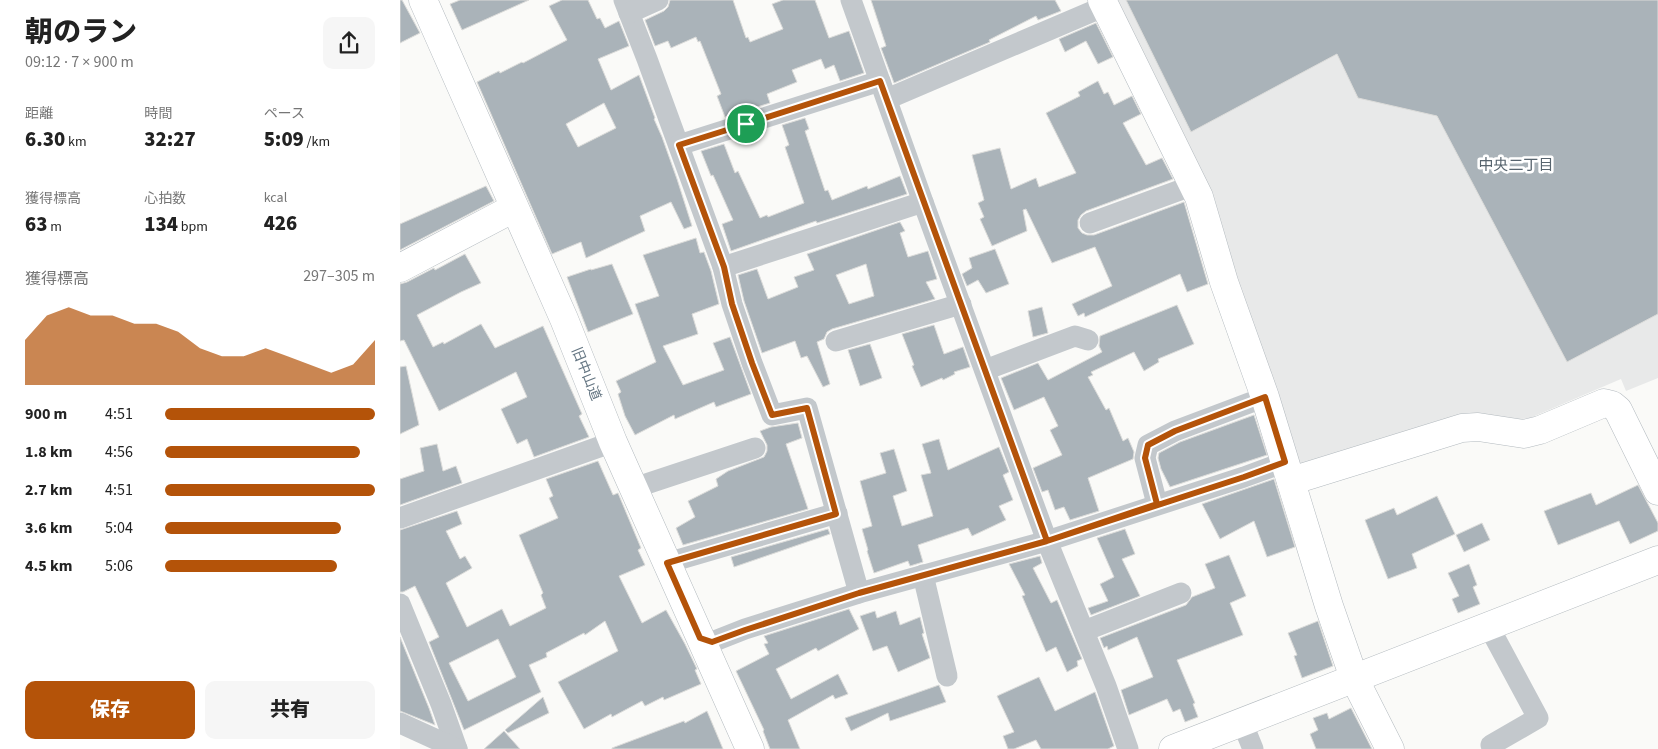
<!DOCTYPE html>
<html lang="ja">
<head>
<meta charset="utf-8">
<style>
	:root { --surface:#fff; --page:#f6f6f6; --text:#222; --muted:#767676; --accent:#b45309 }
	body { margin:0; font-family:"Source Sans 3","Noto Sans JP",sans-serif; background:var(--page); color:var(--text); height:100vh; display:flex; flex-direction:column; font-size:19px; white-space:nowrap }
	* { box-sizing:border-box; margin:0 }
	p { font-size:16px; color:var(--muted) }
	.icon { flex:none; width:28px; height:28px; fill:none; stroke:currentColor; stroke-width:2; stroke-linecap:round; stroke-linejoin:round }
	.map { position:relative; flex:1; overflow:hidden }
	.panel { display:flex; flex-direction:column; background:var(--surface); width:400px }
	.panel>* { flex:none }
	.pin { position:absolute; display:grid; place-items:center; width:42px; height:42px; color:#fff; margin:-21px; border:2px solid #fff; border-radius:50%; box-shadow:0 1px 5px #0007 }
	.round { display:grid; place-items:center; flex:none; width:52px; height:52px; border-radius:10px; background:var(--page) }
	.head { display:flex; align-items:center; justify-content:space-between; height:85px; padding:0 25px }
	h1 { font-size:28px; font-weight:800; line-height:38px }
	.metrics { display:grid; grid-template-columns:repeat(3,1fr); gap:8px; height:85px; padding:5px 25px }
	.metrics div { display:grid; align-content:center }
	.metrics b { font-size:21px; font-weight:800 }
	.metrics small { font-size:14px; font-weight:400 }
	.metrics p { font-size:14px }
	.chart { height:140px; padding:10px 25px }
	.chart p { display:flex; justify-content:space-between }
	.chart svg { width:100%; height:90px; margin-top:5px; fill:var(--accent); opacity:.7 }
	.button { display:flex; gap:10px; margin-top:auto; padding:10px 25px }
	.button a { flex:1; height:58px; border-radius:10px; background:var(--accent); color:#fff; font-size:20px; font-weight:800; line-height:58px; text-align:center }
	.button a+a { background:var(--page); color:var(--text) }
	ul { padding:0 25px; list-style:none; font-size:16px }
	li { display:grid; grid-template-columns:80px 60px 1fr; align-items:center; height:38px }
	li i { height:12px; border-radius:6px; background:var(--accent) }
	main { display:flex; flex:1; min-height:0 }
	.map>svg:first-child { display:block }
	.built { fill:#e8e9e9 }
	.building { fill:#aab3b9; stroke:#dcdcda; fill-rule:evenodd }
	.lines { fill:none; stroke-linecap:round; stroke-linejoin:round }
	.secondary-casing { stroke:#b3babf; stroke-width:29 }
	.street { stroke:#c3c8cc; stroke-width:21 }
	.secondary { stroke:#fff; stroke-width:28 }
	.route-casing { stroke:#fff; stroke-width:10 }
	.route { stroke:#b45309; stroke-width:6 }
	.labels { text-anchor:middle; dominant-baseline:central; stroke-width:5; stroke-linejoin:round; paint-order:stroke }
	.street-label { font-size:14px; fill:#657683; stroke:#fff }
	.neighbourhood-label { font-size:15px; fill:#57646e; stroke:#fff }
</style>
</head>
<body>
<main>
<section class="panel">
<div class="head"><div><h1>朝のラン</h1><p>09:12 · 7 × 900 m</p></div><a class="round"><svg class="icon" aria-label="share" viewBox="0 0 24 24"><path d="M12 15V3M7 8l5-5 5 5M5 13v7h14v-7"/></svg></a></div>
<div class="metrics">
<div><p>距離</p><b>6.30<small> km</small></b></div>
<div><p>時間</p><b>32:27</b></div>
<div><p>ペース</p><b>5:09<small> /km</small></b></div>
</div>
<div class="metrics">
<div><p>獲得標高</p><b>63<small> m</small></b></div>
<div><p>心拍数</p><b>134<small> bpm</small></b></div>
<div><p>kcal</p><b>426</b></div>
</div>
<div class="chart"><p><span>獲得標高</span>297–305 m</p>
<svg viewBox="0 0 160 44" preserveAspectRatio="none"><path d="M0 44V22L10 10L20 6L30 10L40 10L50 14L60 14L70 18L80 26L90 30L100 30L110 26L120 30L130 34L140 38L150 34L160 22V44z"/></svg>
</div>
<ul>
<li><b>900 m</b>4:51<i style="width:100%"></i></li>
<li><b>1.8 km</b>4:56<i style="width:93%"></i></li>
<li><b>2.7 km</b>4:51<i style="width:100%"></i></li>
<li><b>3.6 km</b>5:04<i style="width:84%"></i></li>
<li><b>4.5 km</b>5:06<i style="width:82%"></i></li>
</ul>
<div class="button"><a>保存</a><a>共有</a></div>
</section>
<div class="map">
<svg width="1258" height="749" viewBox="0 0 1258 749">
	<rect width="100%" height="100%" fill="#fafaf8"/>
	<polygon class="built" points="712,0 1258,0 1258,378 1226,391 1221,379 1130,418 1110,420 1061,415 1037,421 899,466"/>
	<g class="building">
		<polygon points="0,0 2,0 20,33 0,43"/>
		<polygon points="60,0 129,0 62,30 50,4"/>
		<path d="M162 0H188L197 19 200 18 205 28 219 21 229 46 198 59 211 90 239 75 255 118 254 119 262 137 277 179 292 226 284 229 271 202 240 216 245 231 186 258 181 242 152 254 77 82 99 71 100 73 122 62 123 63 167 40 149 6ZM204 103 216 128 178 147 166 124Z"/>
		<polygon points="270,0 333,0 346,38 348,37 350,42 383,29 372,4 383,0 415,0 429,38 449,31 464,73 440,81 434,65 425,69 421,59 392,70 397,82 367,94 370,103 325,117 317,96 321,94 300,41 298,42 296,37 271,48 268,41 255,46 245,20 264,11 268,7"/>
		<polygon points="471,0 655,0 661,11 638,20 636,16 589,40 590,42 494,83 481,48 486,46"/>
		<polygon points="726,0 1258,0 1258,314 1167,362 1037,116 958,98 937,54 791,132"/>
		<polygon points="696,23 713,57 698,64 686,41 665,52 659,39"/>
		<polygon points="698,81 704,94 708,92 714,105 732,96 741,114 723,123 746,165 762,158 773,179 686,211 681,215 678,220 678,228 682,233 687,235 694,235 784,202 808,284 787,292 780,274 685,317 684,313 678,316 672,304 712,286 695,247 652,263 626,209 623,210 627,231 592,246 580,219 584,217 578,203 584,200 572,155 600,148 611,189 636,178 639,187 676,173 646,113 680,96 678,92"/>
		<polygon points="405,118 409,129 405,131 425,191 428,190 432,200 467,186 468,189 500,176 507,194 417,223 416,221 331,251 322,224 333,220 313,175 311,176 301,151 324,144 335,173 338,171 360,218 367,215 368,217 404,203 385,147 389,145 382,125"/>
		<polygon points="86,186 94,201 0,250 0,224"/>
		<path d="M500 222 505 231 500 233 508 257 528 251 537 279 526 282 535 299 432 329 427 332 424 339 417 342 430 384 423 387 407 356 401 358 395 341 362 353 344 301 338 275 357 269 368 299 398 287 394 277 414 270 407 254ZM466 264 474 296 449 304 436 275Z"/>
		<polygon points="296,238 300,253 304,252 311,271 319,304 292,314 298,334 263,346 283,385 324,370 313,343 330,337 351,394 316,407 314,402 275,419 274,415 235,435 225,416 218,394 221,392 216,381 256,362 235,304 259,296 243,255"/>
		<polygon points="595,249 609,284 586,293 578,280 567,286 562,274 572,268 569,258"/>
		<polygon points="65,254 81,283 61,292 17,315 33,347 43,342 44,344 81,324 95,348 143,326 182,414 179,416 189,437 134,457 127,439 117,444 101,409 127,397 116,372 39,411 4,340 0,341 0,284 7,282 34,268 35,270"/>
		<polygon points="212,264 233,314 188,332 167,277 191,269 191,270"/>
		<polygon points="777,305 794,344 758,359 759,362 744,371 734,352 691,372 693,375 688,377 706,410 709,408 723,441 728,438 734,452 733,459 688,478 699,511 670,520 664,507 655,510 648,490 642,492 633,468 662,455 650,430 658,426 644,397 614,410 601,378 638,363 648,380 702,352 699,346 700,336"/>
		<polygon points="642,307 648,333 633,337 628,311"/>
		<polygon points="534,325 544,354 563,347 570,367 554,372 555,374 543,380 542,378 521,387 512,366 514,365 502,334"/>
		<polygon points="470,344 482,378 460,386 448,350"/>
		<polygon points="6,366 19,425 0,434 0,367"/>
		<polygon points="854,415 867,455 770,487 761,469 758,458 759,453 780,442"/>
		<polygon points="398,423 402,438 386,444 408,509 283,545 276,528 295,517 288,501 318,486 316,479 328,471 364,457 367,451 367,445 360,431 371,427"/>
		<polygon points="539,439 548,470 599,447 609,472 603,475 613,500 599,506 606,520 572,536 568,528 518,545 523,562 510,566 508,561 474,573 467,551 468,550 462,529 472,526 460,481 486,473 480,453 494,449 507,491 493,496 502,526 533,516 521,475 531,473 522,444"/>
		<polygon points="37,444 43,471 56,466 62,483 0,505 0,479 24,471 20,448"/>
		<path d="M198 461 213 495 218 493 241 548 238 550 245 565 219 576 242 623 266 610 285 644 297 669 295 670 301 684 264 700 263 697 245 706 242 701 212 717 211 714 184 729 158 682 218 651 205 621 185 635 184 633 146 653 147 657 129 665 141 692 64 730 29 642 39 637 15 586 3 592H0V530L57 511 62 524 46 531 60 559 65 556 72 568 46 583 67 627 102 609 110 626 146 608 141 595 143 593 119 535 158 518 149 498 153 496 146 479ZM98 639 116 677 68 701 49 663Z"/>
		<polygon points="874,479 895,547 867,557 854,521 820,539 802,504"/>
		<polygon points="1238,485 1258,523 1258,531 1230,544 1219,521 1158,545 1144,511 1191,493 1196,505"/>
		<polygon points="1037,496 1055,534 1012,554 1017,568 988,579 965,520 994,508 997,515"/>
		<polygon points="1082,523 1090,540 1064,552 1056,535"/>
		<polygon points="428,529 430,534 334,567 331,557"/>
		<polygon points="725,529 735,554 722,559 740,596 691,615 688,608 708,601 700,584 714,577 697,538"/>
		<polygon points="829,555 846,596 830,603 843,635 777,660 795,703 793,704 798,717 785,722 780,709 773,712 767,699 729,715 721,690 753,677 737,637 708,650 707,646 704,648 700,638 786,605 792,597 815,588 805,564"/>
		<polygon points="640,556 642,563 633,568 651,603 657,600 682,659 677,661 678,666 667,672 656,647 646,652 622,596 625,595 609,564"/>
		<polygon points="1069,564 1077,585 1073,587 1080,604 1058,613 1052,599 1059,596 1048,573"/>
		<polygon points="449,609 459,629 418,651 416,648 376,669 391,699 438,674 448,694 435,699 433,695 388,720 400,749 370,749 363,731 364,730 336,671 369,654 364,644 368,643 364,636"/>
		<polygon points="475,611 477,618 496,611 500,625 520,617 524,633 522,634 530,658 498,672 487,646 473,651 460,616"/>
		<polygon points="918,621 933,666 902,678 894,656 897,655 888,633"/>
		<polygon points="0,637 29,708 35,725 0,711"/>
		<polygon points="639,677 655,711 695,692 714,746 708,749 641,749 636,740 614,749 608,749 603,736 614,732 597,696"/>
		<polygon points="539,685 546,702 490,721 488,713 451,731 445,718"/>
		<polygon points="143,697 149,713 108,733 105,730"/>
		<polygon points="951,708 972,749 916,749 910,734 918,730 913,718 927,713 929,719"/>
		<polygon points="307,711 323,749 212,749 212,748 284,721 285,723"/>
		<polygon points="104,731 120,749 84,749"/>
	</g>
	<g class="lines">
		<defs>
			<g id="secondary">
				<polyline points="23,0 164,319 213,442 350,749"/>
				<polyline points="702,0 799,197 824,282 865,397 929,606 954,678 990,749"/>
				<polyline points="0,268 114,208"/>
				<polyline points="891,481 1062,428 1078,427 1124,434 1140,430 1204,403 1212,405 1218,410 1258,491"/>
				<polyline points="773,749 1258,560"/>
			</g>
		</defs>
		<use href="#secondary" class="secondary-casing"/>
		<g class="street">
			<polyline points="224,0 247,59 323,267 332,304 352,363 372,415 407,408 459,593"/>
			<polyline points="451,0 523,202 647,541 706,686 728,749"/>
			<polyline points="229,13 258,0"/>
			<polyline points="487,99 705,6"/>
			<polyline points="279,145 480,81"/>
			<polyline points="690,223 794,185"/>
			<polyline points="323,267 523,202"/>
			<polyline points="436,341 561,304"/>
			<polyline points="585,370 675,336 688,340"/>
			<polyline points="234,488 355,448"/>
			<polyline points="757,504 745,458 748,445 775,431 865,397"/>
			<polyline points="0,518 213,442"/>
			<polyline points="267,563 437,513"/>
			<polyline points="523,575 547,676"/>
			<polyline points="0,604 41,704 57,749"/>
			<polyline points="1088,625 1138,718 1091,745 1093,749"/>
			<polyline points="684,631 781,593"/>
			<polyline points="300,639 312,642 345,629 459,593 647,541 844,477 885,462"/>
			<polyline points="842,722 853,749"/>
			<polyline points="0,723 57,749"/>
		</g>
		<use href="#secondary" class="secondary"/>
	</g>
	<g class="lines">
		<defs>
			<polyline id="route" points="346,124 279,145 324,267 332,304 352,363 372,415 407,408 436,514 267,563 300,638 312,642 345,630 459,593 647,541 844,477 885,462 865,397 775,431 748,445 745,458 757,504 647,541 480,81 346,124"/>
		</defs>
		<use href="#route" class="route-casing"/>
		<use href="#route" class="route"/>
	</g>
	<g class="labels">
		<g class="street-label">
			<text transform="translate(186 374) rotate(68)">旧中山道</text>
		</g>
		<g class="neighbourhood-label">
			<text x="1116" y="165">中央二丁目</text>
		</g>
	</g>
</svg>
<div class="pin" style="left:346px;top:124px;background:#1e9e55"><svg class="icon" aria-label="arrive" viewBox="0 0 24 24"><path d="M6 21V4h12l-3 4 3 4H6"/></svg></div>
</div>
</main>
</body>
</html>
